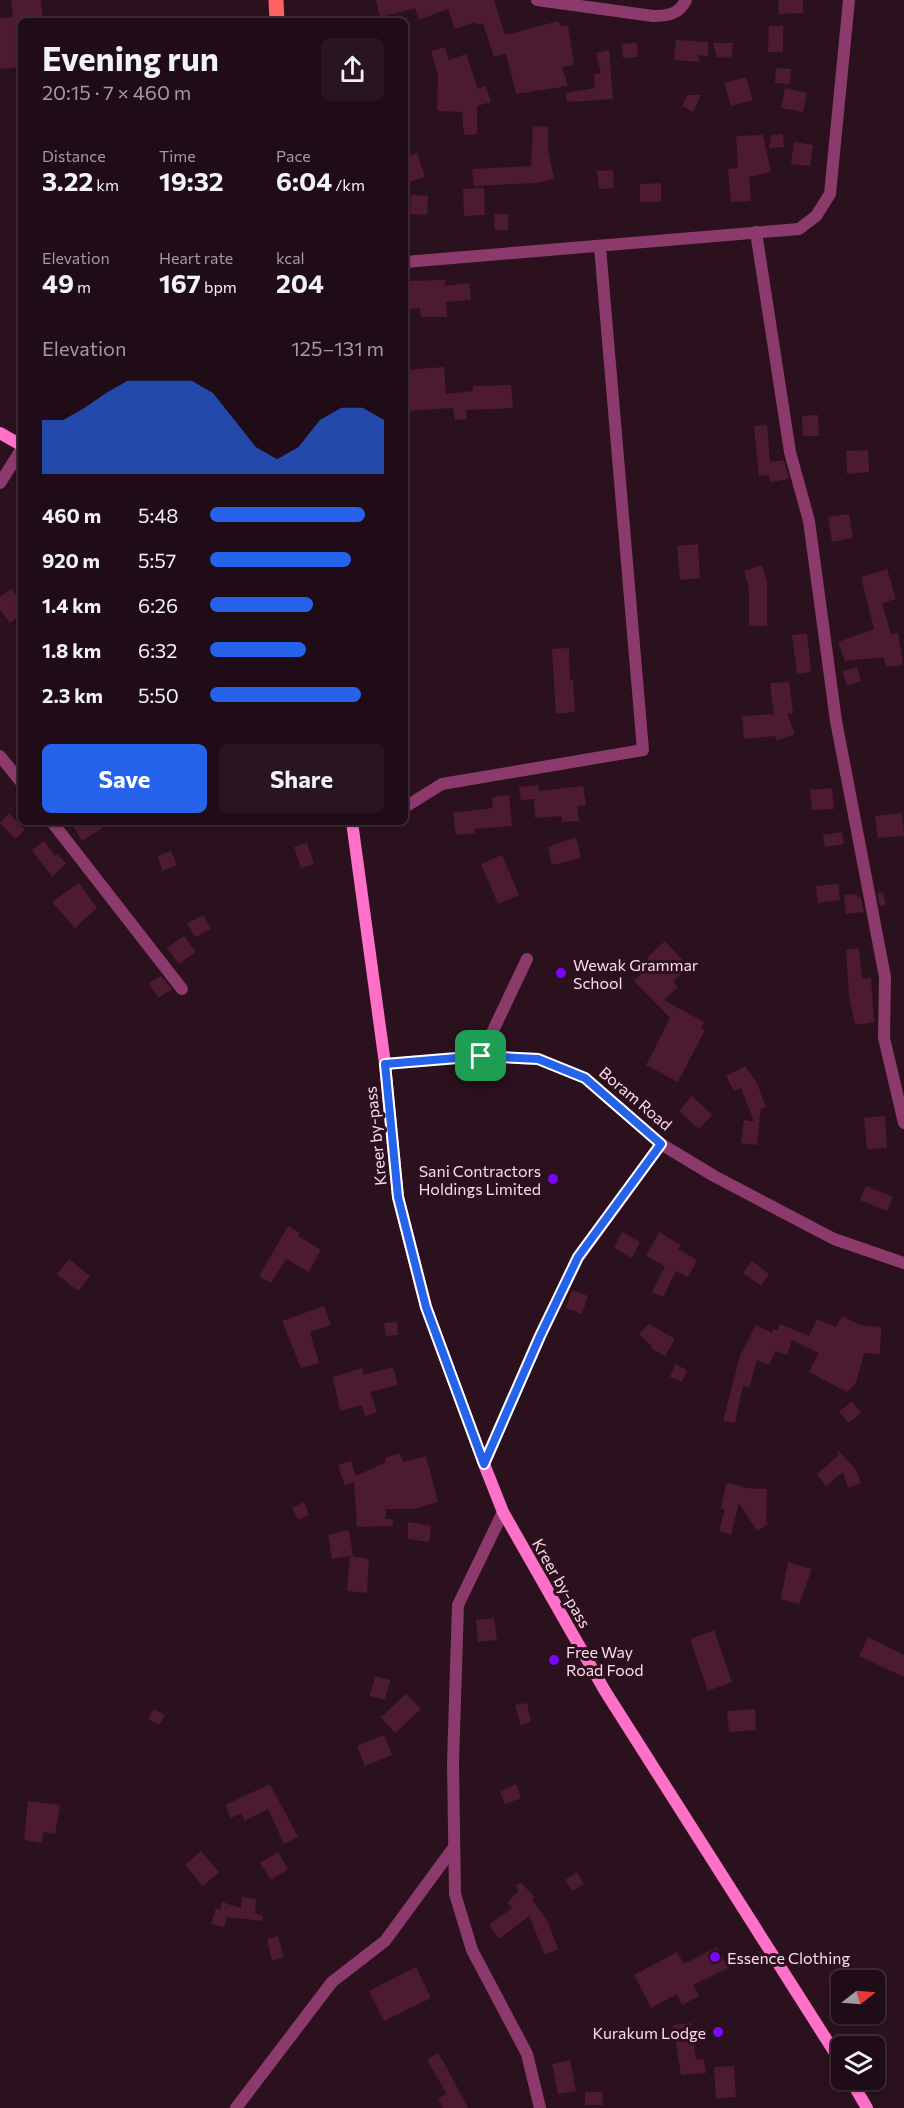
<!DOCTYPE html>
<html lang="en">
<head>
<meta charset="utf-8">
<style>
	:root { --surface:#200c16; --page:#28151f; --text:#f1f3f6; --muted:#a29ba1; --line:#3d2c35; --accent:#2563eb }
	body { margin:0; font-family:Commissioner,sans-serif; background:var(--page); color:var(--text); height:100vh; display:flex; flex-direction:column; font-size:22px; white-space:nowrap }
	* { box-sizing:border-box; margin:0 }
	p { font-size:20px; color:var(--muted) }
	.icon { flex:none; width:33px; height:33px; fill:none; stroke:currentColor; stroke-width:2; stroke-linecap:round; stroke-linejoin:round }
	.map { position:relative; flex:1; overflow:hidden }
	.panel { position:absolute; left:18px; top:18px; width:390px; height:807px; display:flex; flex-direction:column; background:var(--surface); border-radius:9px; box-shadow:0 2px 4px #0004,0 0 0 2px var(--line) }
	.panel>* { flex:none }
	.needle { width:39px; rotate:73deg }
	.buttons { position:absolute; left:831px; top:1970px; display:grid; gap:12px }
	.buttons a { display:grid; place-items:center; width:54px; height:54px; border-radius:9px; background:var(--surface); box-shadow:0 2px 4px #0004,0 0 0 2px var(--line); font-size:30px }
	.pin { position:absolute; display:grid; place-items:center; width:51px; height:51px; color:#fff; margin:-26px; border-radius:12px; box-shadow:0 3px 9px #0006 }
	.round { display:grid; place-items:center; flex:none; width:63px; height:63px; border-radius:9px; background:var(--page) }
	.overview { display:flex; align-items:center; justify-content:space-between; height:102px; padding:0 24px }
	h1 { font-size:33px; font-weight:700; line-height:45px }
	.metrics { display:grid; grid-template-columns:repeat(3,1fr); gap:9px; height:102px; padding:6px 24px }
	.metrics div { display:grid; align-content:center }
	.metrics b { font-size:26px; font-weight:700 }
	.metrics small { font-size:16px; font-weight:400 }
	.metrics p { font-size:16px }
	.chart { height:168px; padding:12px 24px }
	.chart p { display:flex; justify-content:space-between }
	.chart svg { width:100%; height:108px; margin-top:6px; fill:var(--accent); opacity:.7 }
	.button { display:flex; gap:12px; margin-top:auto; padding:12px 24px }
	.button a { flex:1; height:69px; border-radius:9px; background:var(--accent); color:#fff; font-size:24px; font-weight:700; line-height:69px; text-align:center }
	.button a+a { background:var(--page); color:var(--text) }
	ul { padding:0 24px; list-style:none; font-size:20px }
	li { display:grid; grid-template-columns:96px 72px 1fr; align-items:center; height:45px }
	li i { height:15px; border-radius:8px; background:var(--accent) }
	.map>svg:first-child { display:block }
	.building { fill:#4d1b31 }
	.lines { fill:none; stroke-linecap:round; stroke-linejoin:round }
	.minor { stroke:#8b3a6b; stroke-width:12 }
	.tertiary { stroke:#8b3a6b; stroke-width:12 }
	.secondary { stroke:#ff71c8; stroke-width:12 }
	.primary { stroke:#ff6163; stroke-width:15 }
	.route-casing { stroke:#fff; stroke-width:12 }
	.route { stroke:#2563eb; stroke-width:8 }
	.poi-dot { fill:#7906ff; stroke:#2b101d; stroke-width:2 }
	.labels { text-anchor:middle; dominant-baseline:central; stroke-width:6; stroke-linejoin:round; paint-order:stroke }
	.poi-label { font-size:16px; fill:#ffdaed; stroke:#2b101d; text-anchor:start }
	.street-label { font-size:16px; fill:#ffdaed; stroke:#2b101d }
</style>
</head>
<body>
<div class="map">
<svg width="904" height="2108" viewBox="0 0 904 2108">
	<rect width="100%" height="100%" fill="#2b101d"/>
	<g class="building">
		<polygon points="11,0 41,0 43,21 21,21 21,67 0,69 0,18 13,17"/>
		<polygon points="376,0 494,0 505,35 559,21 560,26 568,25 574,65 562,67 568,86 516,94 506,53 494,57 483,23 477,25 476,22 455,29 448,9 419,20 415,8 380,17"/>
		<polygon points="778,0 803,0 803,13 779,14"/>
		<polygon points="769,26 783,26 783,52 768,52"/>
		<polygon points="676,40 708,42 708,56 699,55 699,62 674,60"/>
		<polygon points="637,43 638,57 623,58 622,44"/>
		<polygon points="713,43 733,43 731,58 717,57"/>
		<polygon points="445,47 449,60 466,54 478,89 486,86 491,102 477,106 477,134 464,135 462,112 437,111 438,74 431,51"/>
		<polygon points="609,50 613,99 567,102 566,93 595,88 594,74 601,74 596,53"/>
		<polygon points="776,68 791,69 790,84 775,83"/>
		<polygon points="746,77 753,100 731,106 724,83"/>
		<polygon points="785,88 807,93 803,112 781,108"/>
		<polygon points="687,95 701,95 693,112 682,106"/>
		<polygon points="533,126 548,127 548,149 554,179 536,183 474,186 472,169 531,166"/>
		<polygon points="783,134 784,147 769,148 771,135"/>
		<polygon points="763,135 771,172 749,177 751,201 731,202 728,169 738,168 736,136"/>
		<polygon points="794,142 813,145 810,166 791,164"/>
		<polygon points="417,153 425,177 409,182 405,157"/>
		<polygon points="613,170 614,188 599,189 597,171"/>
		<polygon points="661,183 661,202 640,202 640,184"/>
		<polygon points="484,188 485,215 464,216 463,189"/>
		<polygon points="411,195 428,196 427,215 410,214"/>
		<polygon points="494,214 508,214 508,230 495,230"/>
		<polygon points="445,280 445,286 469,283 471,300 446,302 447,317 421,317 420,308 407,309 406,281"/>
		<polygon points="444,367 446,394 473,391 473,386 511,385 513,408 466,410 467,419 455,420 453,408 405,411 405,370"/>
		<polygon points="818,415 819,436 803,436 802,416"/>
		<polygon points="767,425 770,462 784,460 789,479 770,482 769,475 759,476 754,426"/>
		<polygon points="868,450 869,472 847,474 846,451"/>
		<polygon points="849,514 853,538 832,542 828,517"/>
		<polygon points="698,544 700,578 680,580 677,546"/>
		<polygon points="762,565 767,581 767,626 749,626 749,588 744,571"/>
		<polygon points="887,569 896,599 882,603 891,634 898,633 903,665 886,667 884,657 845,661 838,642 874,629 861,577"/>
		<polygon points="11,589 21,602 21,615 10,623 0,610 0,597"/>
		<polygon points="807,634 811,672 797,674 792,635"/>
		<polygon points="569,648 570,680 573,680 575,712 556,714 552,649"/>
		<polygon points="857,667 861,681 847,686 842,671"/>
		<polygon points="789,682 793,713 787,714 795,734 777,741 775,736 744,739 742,716 774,714 770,683"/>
		<polygon points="538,785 539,791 583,786 586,805 577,806 579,821 562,822 562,816 535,818 534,799 521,800 519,787"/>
		<polygon points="832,788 834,809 812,810 810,790"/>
		<polygon points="509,795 512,826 474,829 475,833 456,835 453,813 493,808 492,797"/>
		<polygon points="9,813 25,830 15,839 0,823"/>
		<polygon points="902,813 904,836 878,838 875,816"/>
		<polygon points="71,822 112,822 82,841"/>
		<polygon points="842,832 844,844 825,847 823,835"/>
		<polygon points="576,837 581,858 552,865 548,847"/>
		<polygon points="44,841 55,856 57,854 66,863 52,877 32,850"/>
		<polygon points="307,843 314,864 301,868 294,847"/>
		<polygon points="171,851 177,865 163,871 157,856"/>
		<polygon points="502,855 519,895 498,904 481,864"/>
		<polygon points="79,883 97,908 75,928 52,902"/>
		<polygon points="838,884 840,900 818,903 816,886"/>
		<polygon points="883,892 886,905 880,907 877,893"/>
		<polygon points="857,894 857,898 861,897 864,912 846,914 844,895"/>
		<polygon points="203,915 211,929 195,937 187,923"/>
		<polygon points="184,936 196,952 179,964 167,948"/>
		<polygon points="665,941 689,967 673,982 678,987 664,1000 704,1022 701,1028 705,1030 678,1082 646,1065 670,1018 634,981 652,964 647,958"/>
		<polygon points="859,948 862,979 871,978 874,1022 855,1025 849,995 846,950"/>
		<polygon points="161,976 172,989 158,998 149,983"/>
		<polygon points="745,1066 757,1083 766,1107 761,1109 757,1145 741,1143 744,1120 754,1122 741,1088 734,1091 726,1076"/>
		<polygon points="692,1096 712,1115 699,1129 679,1111"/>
		<polygon points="885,1116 887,1148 867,1149 864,1118"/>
		<polygon points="866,1186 893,1197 887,1211 860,1200"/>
		<polygon points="288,1226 300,1233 298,1236 321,1250 309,1272 286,1259 271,1283 259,1276"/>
		<polygon points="622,1232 640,1242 632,1258 614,1248"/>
		<polygon points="659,1232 681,1245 678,1249 697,1260 688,1277 676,1271 663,1297 652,1292 665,1266 646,1256"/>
		<polygon points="69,1259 90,1276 78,1291 57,1274"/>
		<polygon points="752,1261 769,1274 761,1286 743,1273"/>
		<polygon points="572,1290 588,1296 582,1314 566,1308"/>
		<polygon points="324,1306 331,1325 310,1332 319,1363 301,1368 282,1321"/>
		<polygon points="842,1316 860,1325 881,1327 880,1354 864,1353 856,1383 847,1392 809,1372 819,1353 792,1340 787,1355 775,1351 769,1365 757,1360 749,1388 743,1386 735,1423 723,1421 740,1356 756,1325 772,1333 773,1329 778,1330 780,1324 809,1336 817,1319 836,1327"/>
		<polygon points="397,1322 398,1335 386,1336 384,1323"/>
		<polygon points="649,1324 675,1339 665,1356 651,1348 652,1346 639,1334"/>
		<polygon points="675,1364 687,1370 682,1382 670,1377"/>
		<polygon points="393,1367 398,1385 370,1392 377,1412 365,1416 362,1405 340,1411 333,1377 362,1368 364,1375"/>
		<polygon points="852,1401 861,1413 849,1423 839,1412"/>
		<polygon points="837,1449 857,1471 861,1483 848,1488 843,1472 826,1486 817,1474 838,1456"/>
		<polygon points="400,1453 403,1462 426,1456 438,1502 414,1509 386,1509 386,1517 383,1518 393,1520 393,1526 357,1527 354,1482 345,1486 338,1465 351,1461 356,1476 386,1462 385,1458"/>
		<polygon points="726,1483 743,1486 743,1488 767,1489 766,1521 768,1524 757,1531 739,1503 731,1535 719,1531 725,1509 721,1509"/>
		<polygon points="304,1502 309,1515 298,1520 292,1508"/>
		<polygon points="408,1522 431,1526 429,1542 408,1539"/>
		<polygon points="349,1530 353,1556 351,1556 369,1559 367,1593 347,1591 350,1556 332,1559 328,1535"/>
		<polygon points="788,1562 812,1569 799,1604 781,1599"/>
		<polygon points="494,1618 497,1640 478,1642 476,1620"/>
		<polygon points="714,1630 732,1682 708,1691 690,1639"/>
		<polygon points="868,1637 904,1655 904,1677 859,1656"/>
		<polygon points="375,1676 390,1680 385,1700 370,1696"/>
		<polygon points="406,1694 421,1709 395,1733 381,1717"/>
		<polygon points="527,1703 531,1722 521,1725 515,1705"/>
		<polygon points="154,1709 165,1715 159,1725 148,1719"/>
		<polygon points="755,1709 756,1730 729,1732 727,1711"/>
		<polygon points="384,1735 392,1755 365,1766 357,1746"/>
		<polygon points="270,1784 298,1837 284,1844 268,1809 245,1821 241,1813 231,1818 225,1805"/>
		<polygon points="516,1784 521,1798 505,1804 500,1791"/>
		<polygon points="28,1801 60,1805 55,1834 43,1832 42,1843 24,1840"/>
		<polygon points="201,1851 219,1872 203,1886 185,1865"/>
		<polygon points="278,1852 288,1869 271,1880 260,1863"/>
		<polygon points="577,1872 584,1884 572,1891 565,1880"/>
		<polygon points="521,1883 535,1897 532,1899 548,1922 558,1949 545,1955 529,1916 499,1939 490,1927 491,1923 512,1908 507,1903 518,1891 516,1885"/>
		<polygon points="242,1897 256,1899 255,1913 263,1916 262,1921 227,1917 224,1927 211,1924 216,1908 220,1910 222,1902 241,1908"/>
		<polygon points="278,1936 284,1957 272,1961 267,1939"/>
		<polygon points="717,1947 728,1968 693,1985 699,1996 682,2005 677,1994 651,2008 634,1975 677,1952 684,1964"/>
		<polygon points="416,1967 431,1998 384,2021 369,1991"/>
		<polygon points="837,1973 842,1980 842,1985 834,1990 828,1980"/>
		<polygon points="691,2023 696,2060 704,2059 706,2073 681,2075 673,2025"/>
		<polygon points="438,2053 448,2070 468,2108 443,2108 438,2098 447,2094 427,2060"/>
		<polygon points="570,2060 576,2091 558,2094 552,2064"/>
		<polygon points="734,2066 736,2097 716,2099 714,2067"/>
		<polygon points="585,2092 602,2092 603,2105 585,2105"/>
	</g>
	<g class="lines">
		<g class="minor">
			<path d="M537 0 653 16C668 16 679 14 686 0"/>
			<polyline points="756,232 790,452 809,521 836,721 885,977 884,1038 904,1123"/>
			<polyline points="405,262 799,229 816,216 830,194 849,0"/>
			<polyline points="0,483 21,450"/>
			<polyline points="0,756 21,782"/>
			<polyline points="405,807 442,784 643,750 600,247"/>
			<polyline points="52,822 182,989"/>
			<polyline points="481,1056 527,959"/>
			<polyline points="484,1464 540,1336 578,1258 661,1144"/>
			<polyline points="503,1512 458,1605 453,1763 455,1894 472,1950 527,2054 540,2108"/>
			<polyline points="236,2108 332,1982 385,1941 454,1847"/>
		</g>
		<polyline class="tertiary" points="385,1064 481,1056 539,1059 585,1078 661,1144 714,1176 834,1239 904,1263"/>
		<g class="secondary">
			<polyline points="0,433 21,445"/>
			<polyline points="352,822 385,1064 398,1197 426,1307 484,1464 503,1512 605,1691 842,2064"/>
			<polyline points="850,2079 867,2108"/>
		</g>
		<polyline class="primary" points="276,0 277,21"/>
	</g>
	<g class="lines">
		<defs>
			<polygon id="route" points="481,1056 538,1059 585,1078 661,1144 578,1257 540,1336 484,1464 426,1307 398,1197 385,1064"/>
		</defs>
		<use href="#route" class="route-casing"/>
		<use href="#route" class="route"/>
	</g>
	<g class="poi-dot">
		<circle cx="561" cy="973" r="6"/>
		<circle cx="553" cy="1179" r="6"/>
		<circle cx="554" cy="1660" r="6"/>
		<circle cx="715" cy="1957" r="6"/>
		<circle cx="718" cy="2032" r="6"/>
	</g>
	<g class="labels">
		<g class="poi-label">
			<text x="573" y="964">Wewak Grammar<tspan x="573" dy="18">School</tspan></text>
			<text x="541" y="1170" text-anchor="end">Sani Contractors<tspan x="541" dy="18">Holdings Limited</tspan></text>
			<text x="566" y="1651">Free Way<tspan x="566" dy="18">Road Food</tspan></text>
			<text x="727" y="1957">Essence Clothing</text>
			<text x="706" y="2032" text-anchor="end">Kurakum Lodge</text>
		</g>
		<g class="street-label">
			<text transform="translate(636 1098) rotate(40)">Boram Road</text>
			<text transform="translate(375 1136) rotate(-96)">Kreer by-pass</text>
			<text transform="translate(562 1583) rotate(60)">Kreer by-pass</text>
		</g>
	</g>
</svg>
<div class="buttons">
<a><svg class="needle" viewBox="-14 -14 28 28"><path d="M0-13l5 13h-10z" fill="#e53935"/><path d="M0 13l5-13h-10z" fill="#a29ba1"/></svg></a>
<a><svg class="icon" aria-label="layers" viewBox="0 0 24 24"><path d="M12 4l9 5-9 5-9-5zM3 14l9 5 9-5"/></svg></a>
</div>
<div class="pin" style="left:481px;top:1056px;background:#1e9e55"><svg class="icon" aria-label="arrive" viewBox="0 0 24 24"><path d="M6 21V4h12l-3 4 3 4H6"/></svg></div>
<section class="panel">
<div class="overview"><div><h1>Evening run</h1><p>20:15 · 7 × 460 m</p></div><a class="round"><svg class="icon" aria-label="share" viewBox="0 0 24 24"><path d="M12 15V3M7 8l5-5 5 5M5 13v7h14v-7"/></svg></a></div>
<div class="metrics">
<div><p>Distance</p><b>3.22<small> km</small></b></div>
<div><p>Time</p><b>19:32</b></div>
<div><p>Pace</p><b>6:04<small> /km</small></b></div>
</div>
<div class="metrics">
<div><p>Elevation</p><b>49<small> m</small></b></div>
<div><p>Heart rate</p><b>167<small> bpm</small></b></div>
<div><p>kcal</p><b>204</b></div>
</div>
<div class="chart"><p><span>Elevation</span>125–131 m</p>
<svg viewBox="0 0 160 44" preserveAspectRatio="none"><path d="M0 44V22L10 22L20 17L30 11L40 6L50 6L60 6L70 6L80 11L90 22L100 33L110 38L120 33L130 22L140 17L150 17L160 22V44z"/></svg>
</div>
<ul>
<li><b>460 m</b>5:48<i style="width:89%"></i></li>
<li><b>920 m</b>5:57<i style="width:81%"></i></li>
<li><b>1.4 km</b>6:26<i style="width:59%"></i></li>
<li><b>1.8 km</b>6:32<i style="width:55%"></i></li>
<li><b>2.3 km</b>5:50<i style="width:87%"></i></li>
</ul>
<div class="button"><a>Save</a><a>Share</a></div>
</section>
</div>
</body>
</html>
